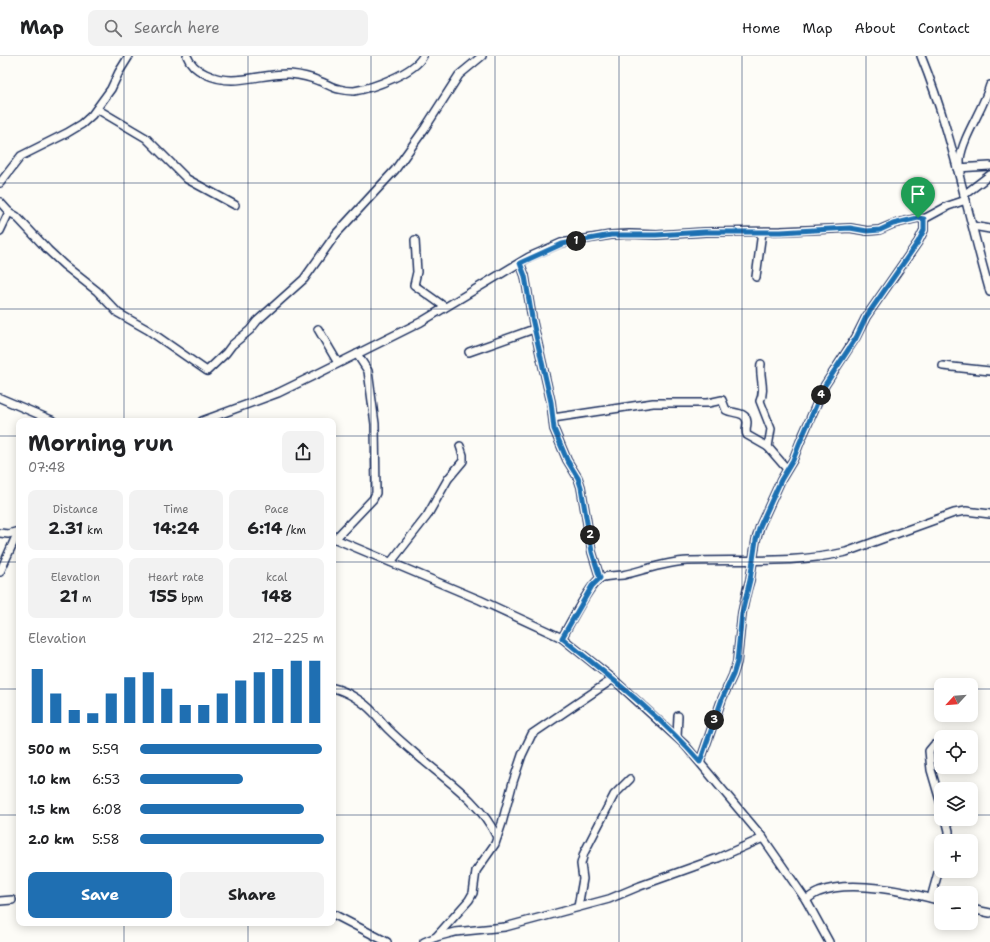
<!DOCTYPE html>
<html lang="en">
<head>
<meta charset="utf-8">
<style>
	:root { --surface:#fff; --page:#f2f2f2; --text:#202124; --muted:#757577; --line:#e0e0e0; --accent:#1f6fb2 }
	body { margin:0; font-family:"Shantell Sans",sans-serif; background:var(--page); color:var(--text); height:100vh; display:flex; flex-direction:column; font-size:15px; white-space:nowrap }
	* { box-sizing:border-box; margin:0 }
	p { font-size:13px; color:var(--muted) }
	.icon { flex:none; width:22px; height:22px; fill:none; stroke:currentColor; stroke-width:2; stroke-linecap:round; stroke-linejoin:round }
	.map { position:relative; flex:1; overflow:hidden }
	.details { position:absolute; left:16px; top:362px; width:320px; height:508px; display:flex; flex-direction:column; background:var(--surface); border-radius:8px; box-shadow:0 2px 10px #0003 }
	.details>* { flex:none }
	.needle { width:26px; rotate:244deg }
	.buttons { position:absolute; left:934px; top:622px; display:grid; gap:8px }
	.buttons a { display:grid; place-items:center; width:44px; height:44px; border-radius:8px; background:var(--surface); box-shadow:0 2px 10px #0003; font-size:20px }
	.pin { position:absolute; display:grid; place-items:center; width:34px; height:34px; color:#fff; margin:-41px -17px; border-radius:50% 50% 50% 0; rotate:-45deg; box-shadow:0 0 4px #0007 }
	.pin .icon { rotate:45deg }
	.km { position:absolute; width:20px; height:20px; margin:-10px; border-radius:50%; background:#222; color:#fff; font-size:11px; line-height:20px; text-align:center }
	.round { display:grid; place-items:center; flex:none; width:42px; height:42px; border-radius:8px; background:var(--page) }
	.summary { display:flex; align-items:center; justify-content:space-between; height:68px; padding:0 12px }
	h1 { font-size:22px; font-weight:700; line-height:30px }
	.metrics { display:grid; grid-template-columns:repeat(3,1fr); gap:6px; height:68px; padding:4px 12px }
	.metrics div { display:grid; align-content:center; border-radius:8px; background:var(--page); text-align:center }
	.metrics b { font-size:17px; font-weight:700 }
	.metrics small { font-size:11px; font-weight:400 }
	.metrics p { font-size:11px }
	.chart { height:112px; padding:8px 12px }
	.chart p { display:flex; justify-content:space-between }
	.chart svg { width:100%; height:72px; margin-top:4px; stroke:var(--accent); stroke-width:6 }
	.primary-button { display:flex; gap:8px; margin-top:auto; padding:8px 12px }
	.primary-button a { flex:1; height:46px; border-radius:8px; background:var(--accent); color:#fff; font-size:16px; font-weight:700; line-height:46px; text-align:center }
	.primary-button a+a { background:var(--page); color:var(--text) }
	ul { padding:0 12px; list-style:none; font-size:13px }
	li { display:grid; grid-template-columns:64px 48px 1fr; align-items:center; height:30px }
	li i { height:10px; border-radius:5px; background:var(--accent) }
	header { display:flex; align-items:center; gap:24px; box-sizing:border-box; height:56px; padding:0 20px; background:var(--surface); border-bottom:1px solid var(--line) }
	header strong { font-size:19px }
	nav { display:flex; gap:22px; margin-inline-start:auto; font-size:14px }
	.search { width:280px; height:36px; background:var(--page); display:flex; align-items:center; gap:10px; box-sizing:border-box; padding:0 14px; border-radius:8px; color:var(--muted); font-size:15px }
	.map>svg:first-child { display:block }
	.lines { fill:none; stroke-linecap:round; stroke-linejoin:round }
	.minor-casing { stroke:#1b2f5e; stroke-width:10 }
	.minor { stroke:#fdfcf7; stroke-width:7 }
	.route-casing { stroke:#fff; stroke-width:8 }
	.route { stroke:#1f6fb2; stroke-width:5 }
	.grid { fill:none; stroke:#1b2f5e; stroke-width:1; stroke-opacity:0.55 }
</style>
</head>
<body>
<header>
<strong>Map</strong>
<div class="search"><svg class="icon" aria-label="search" viewBox="0 0 24 24"><circle cx="10" cy="10" r="6"/><path d="M15 15l6 6"/></svg>Search here</div>
<nav><a>Home</a><a>Map</a><a>About</a><a>Contact</a></nav>
</header>
<div class="map">
<svg width="990" height="886" viewBox="0 0 990 886">
	<rect width="100%" height="100%" fill="#fdfcf7"/>
	<filter id="ink" filterUnits="userSpaceOnUse"><feTurbulence type="fractalNoise" baseFrequency=".025" numOctaves="2"/><feDisplacementMap in="SourceGraphic" scale="8" xChannelSelector="R" yChannelSelector="G"/><feConvolveMatrix kernelMatrix="1 2 1 2 8 2 1 2 1" color-interpolation-filters="sRGB"/></filter>
	<g filter="url(#ink)">
		<g class="lines">
			<defs>
				<g id="minor">
					<path d="M187 0C193 16 215 24 232 24 252 24 270 17 290 18 300 19 310 21 319 25 326 27 332 32 339 33 343 34 349 35 354 35 373 32 414 17 423 0"/>
					<path d="M921 0C952 76 967 157 990 236"/>
					<polyline points="97,53 146,82 187,123 235,149"/>
					<polyline points="957,112 990,110"/>
					<path d="M961 116C960 112 960 107 960 103 963 80 983 54 990 29"/>
					<polyline points="0,127 21,100 67,77 82,68 92,59 111,33 119,16 129,0"/>
					<polyline points="964,139 990,119"/>
					<polyline points="0,146 9,156 16,160 48,194 64,209 97,235 118,257 148,274 207,315 226,297 232,289 250,274 257,265 304,223 336,178 395,114 425,72 459,19 482,0"/>
					<polyline points="973,170 990,173"/>
					<polyline points="0,175 9,156"/>
					<polyline points="415,184 417,216 414,229 445,251"/>
					<polyline points="520,207 525,220 532,262 551,346 554,373 567,404 578,422 581,431 592,496 600,522"/>
					<polyline points="756,221 762,176"/>
					<polyline points="318,273 338,307"/>
					<polyline points="469,296 534,273"/>
					<path d="M761 308C759 321 766 333 760 345L771 373 768 391"/>
					<polyline points="943,310 990,315"/>
					<polyline points="0,342 54,365"/>
					<path d="M553 362 653 347H708L722 344 726 354C733 358 746 355 747 366 747 371 745 375 747 379L768 391 787 413"/>
					<polyline points="202,365 278,337 319,317 421,266 529,201 561,187 611,179 629,178 657,179 705,176 781,175 831,173 850,172 867,175 879,174 893,168 918,162 924,163"/>
					<polyline points="0,477 8,478 19,475"/>
					<polyline points="333,482 480,544 562,582 613,623 685,689 763,782 806,844 829,886"/>
					<polyline points="335,483 373,443 376,437 375,368 368,315 357,298"/>
					<polyline points="391,506 427,460 448,423 463,405 463,399 460,390"/>
					<polyline points="0,516 18,476"/>
					<path d="M562 582C569 569 589 530 599 523 605 519 616 520 623 519 645 514 665 506 688 505 741 503 794 508 846 496L954 457 966 455 990 458"/>
					<path d="M333 632C347 635 364 646 374 657 379 662 383 668 388 673 395 680 403 687 410 693 441 721 479 743 497 781"/>
					<polyline points="677,681 678,660"/>
					<polyline points="941,688 934,689 929,695 931,714 941,748"/>
					<polyline points="700,706 722,643 733,619 737,606 742,557 747,534 750,524 756,484 760,470 781,424 793,404 800,386 825,329 856,281 866,261 918,186 924,174 924,163 948,150 966,144"/>
					<polyline points="946,763 949,775 949,785"/>
					<polyline points="931,842 941,806"/>
					<path d="M806 844C810 841 815 837 819 836 851 823 909 836 941 845"/>
					<polyline points="0,845 12,844"/>
					<polyline points="578,851 583,823 581,808 584,797 614,739 630,723"/>
					<polyline points="971,853 990,857"/>
					<polyline points="333,858 387,886"/>
					<polyline points="436,881 469,844 473,837 476,815 495,788 502,767 513,726 522,699 532,678 613,623"/>
					<polyline points="424,886 436,881 455,876 505,871 609,843 640,830 718,802 763,782"/>
				</g>
			</defs>
			<use href="#minor" class="minor-casing"/>
			<use href="#minor" class="minor"/>
		</g>
	</g>
	<g class="lines" filter="url(#ink)">
		<defs>
			<path id="route" d="M918 162 924 163V174L918 186 866 261 856 282 825 329 800 386 793 404 781 424 760 470 756 484 750 524 742 557 737 606 733 619 722 643 700 706C659 659 610 621 562 582L592 530 600 522 592 496 581 431 578 422 567 404 554 373 551 346 532 262 525 220 520 207 562 188 611 179H656L705 176H781L831 173 850 172 867 175 880 174 893 168Z"/>
		</defs>
		<use href="#route" class="route-casing"/>
		<use href="#route" class="route"/>
	</g>
	<path class="grid" d="M124 0V365M248 0V365M371 0V886M495 0V886M619 0V886M742 0V886M866 0V886M0 127H990M0 253H990M0 380H19M333 380H990M0 506H19M333 506H990M0 633H19M333 633H941M971 633H990M0 759H19M333 759H941M971 759H990M124 867V886M248 867V886"/>
</svg>
<div class="buttons">
<a><svg class="needle" viewBox="-14 -14 28 28"><path d="M0-13l5 13h-10z" fill="#e53935"/><path d="M0 13l5-13h-10z" fill="#757577"/></svg></a>
<a><svg class="icon" aria-label="locate" viewBox="0 0 24 24"><circle cx="12" cy="12" r="6"/><path d="M12 2v4M12 18v4M2 12h4M18 12h4"/></svg></a>
<a><svg class="icon" aria-label="layers" viewBox="0 0 24 24"><path d="M12 4l9 5-9 5-9-5zM3 14l9 5 9-5"/></svg></a>
<a>+</a>
<a>−</a>
</div>
<div class="pin" style="left:918px;top:162px;background:#1e9e55"><svg class="icon" aria-label="arrive" viewBox="0 0 24 24"><path d="M6 21V4h12l-3 4 3 4H6"/></svg></div>
<b class="km" style="left:576px;top:185px">1</b>
<b class="km" style="left:590px;top:479px">2</b>
<b class="km" style="left:714px;top:664px">3</b>
<b class="km" style="left:821px;top:339px">4</b>
<section class="details">
<div class="summary"><div><h1>Morning run</h1><p>07:48</p></div><a class="round"><svg class="icon" aria-label="share" viewBox="0 0 24 24"><path d="M12 15V3M7 8l5-5 5 5M5 13v7h14v-7"/></svg></a></div>
<div class="metrics">
<div><p>Distance</p><b>2.31<small> km</small></b></div>
<div><p>Time</p><b>14:24</b></div>
<div><p>Pace</p><b>6:14<small> /km</small></b></div>
</div>
<div class="metrics">
<div><p>Elevation</p><b>21<small> m</small></b></div>
<div><p>Heart rate</p><b>155<small> bpm</small></b></div>
<div><p>kcal</p><b>148</b></div>
</div>
<div class="chart"><p><span>Elevation</span>212–225 m</p>
<svg viewBox="0 0 160 44" preserveAspectRatio="none"><path d="M5 44V11M15 44V26M25 44V36M35 44V38M45 44V26M55 44V16M65 44V13M75 44V23M85 44V33M95 44V33M105 44V26M115 44V18M125 44V13M135 44V11M145 44V6M155 44V6"/></svg>
</div>
<ul>
<li><b>500 m</b>5:59<i style="width:99%"></i></li>
<li><b>1.0 km</b>6:53<i style="width:56%"></i></li>
<li><b>1.5 km</b>6:08<i style="width:89%"></i></li>
<li><b>2.0 km</b>5:58<i style="width:100%"></i></li>
</ul>
<div class="primary-button"><a>Save</a><a>Share</a></div>
</section>
</div>
</body>
</html>
